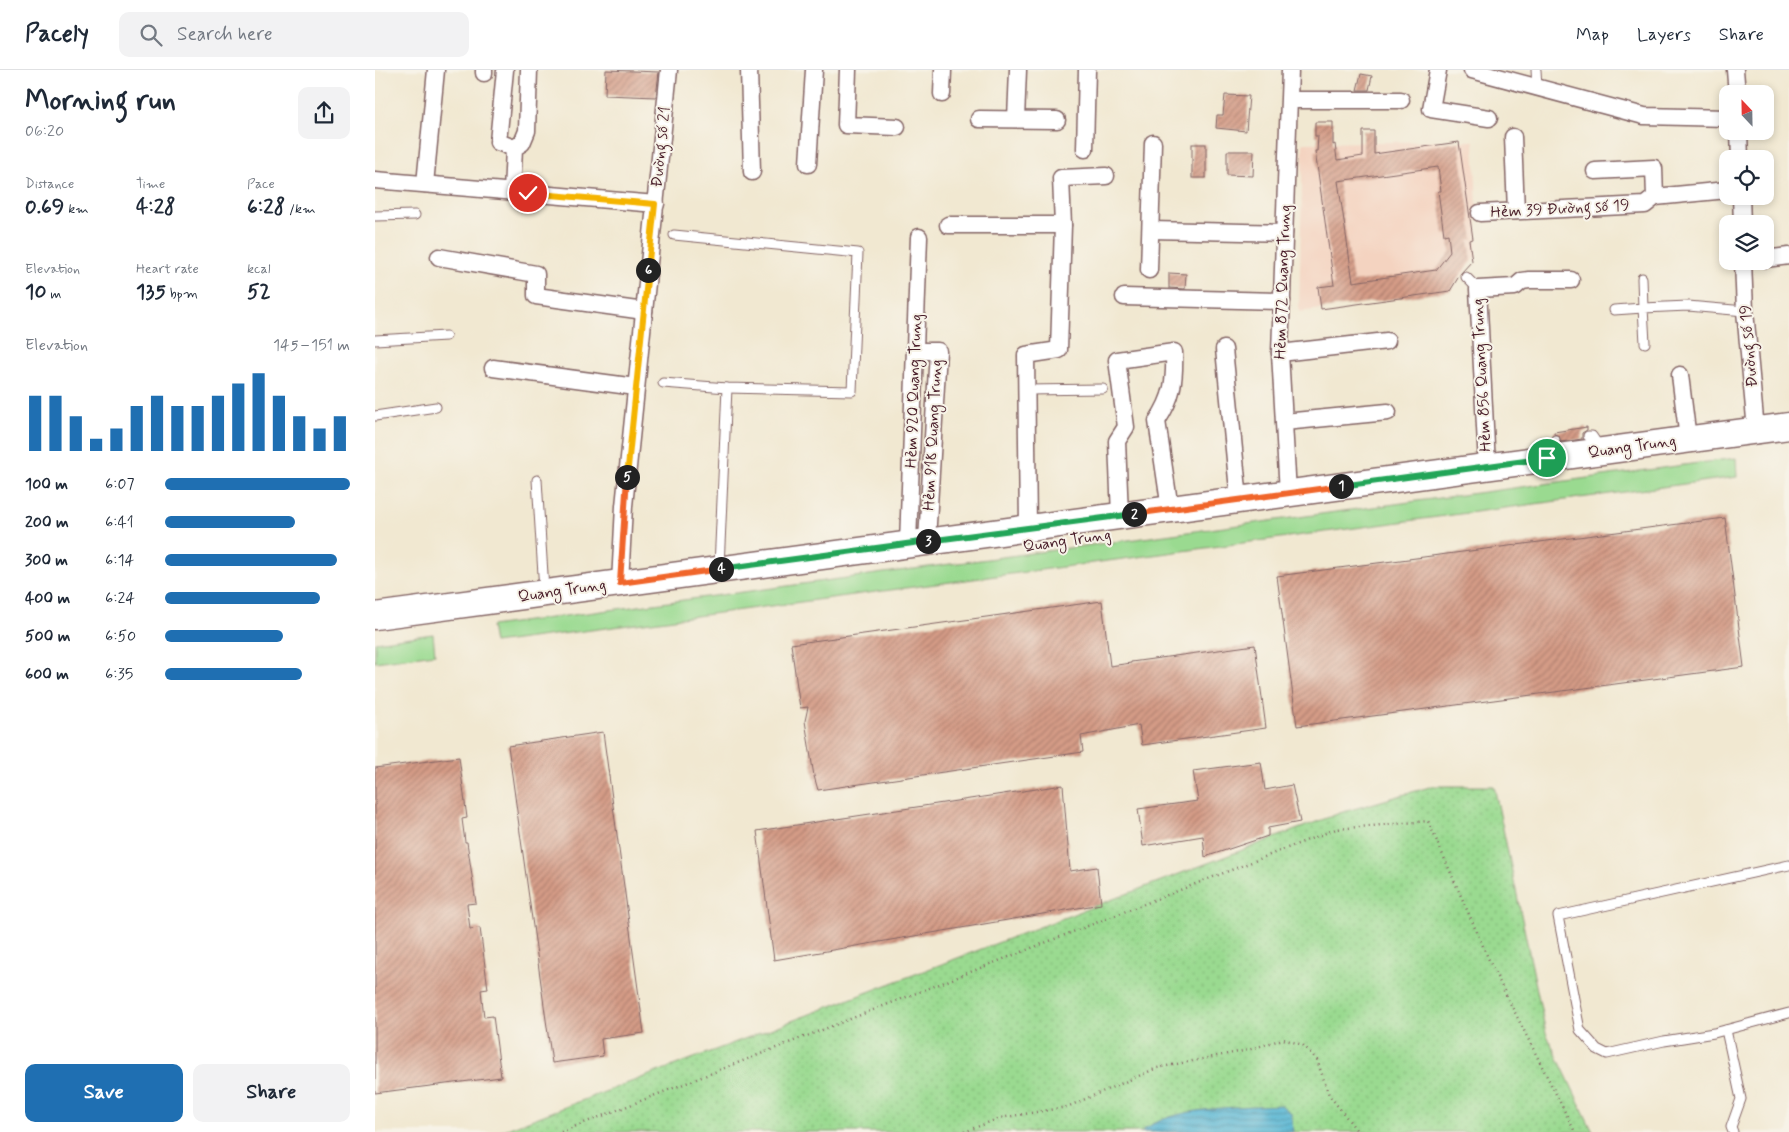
<!DOCTYPE html>
<html lang="en">
<head>
<meta charset="utf-8">
<style>
	:root { --surface:#fff; --page:#f2f2f3; --text:#1f2937; --muted:#747a83; --line:#e0e1e3; --accent:#1f6fb2 }
	body { margin:0; font-family:Mynerve,sans-serif; background:var(--page); color:var(--text); height:100vh; display:flex; flex-direction:column; font-size:19px; white-space:nowrap }
	* { box-sizing:border-box; margin:0 }
	p { font-size:16px; color:var(--muted) }
	.icon { flex:none; width:28px; height:28px; fill:none; stroke:currentColor; stroke-width:2; stroke-linecap:round; stroke-linejoin:round }
	.map { position:relative; flex:1; overflow:hidden }
	.sheet { display:flex; flex-direction:column; background:var(--surface); width:375px }
	.sheet>* { flex:none }
	.needle { width:32px; rotate:338deg }
	.buttons { position:absolute; left:1344px; top:15px; display:grid; gap:10px }
	.buttons a { display:grid; place-items:center; width:55px; height:55px; border-radius:10px; background:var(--surface); box-shadow:0 2px 8px #0003; font-size:25px }
	.pin { position:absolute; display:grid; place-items:center; width:42px; height:42px; color:#fff; margin:-21px; border:2px solid #fff; border-radius:50%; box-shadow:0 1px 5px #0007 }
	.km { position:absolute; width:25px; height:25px; margin:-12px; border-radius:50%; background:#222; color:#fff; font-size:14px; line-height:25px; text-align:center }
	.round { display:grid; place-items:center; flex:none; width:52px; height:52px; border-radius:10px; background:var(--page) }
	.headline { display:flex; align-items:center; justify-content:space-between; height:85px; padding:0 25px }
	h1 { font-size:28px; font-weight:800; line-height:38px }
	.stats { display:grid; grid-template-columns:repeat(3,1fr); gap:8px; height:85px; padding:5px 25px }
	.stats div { display:grid; align-content:center }
	.stats b { font-size:21px; font-weight:800 }
	.stats small { font-size:14px; font-weight:400 }
	.stats p { font-size:14px }
	.chart { height:140px; padding:10px 25px }
	.chart p { display:flex; justify-content:space-between }
	.chart svg { width:100%; height:90px; margin-top:5px; stroke:var(--accent); stroke-width:6 }
	.cta { display:flex; gap:10px; margin-top:auto; padding:10px 25px }
	.cta a { flex:1; height:58px; border-radius:10px; background:var(--accent); color:#fff; font-size:20px; font-weight:800; line-height:58px; text-align:center }
	.cta a+a { background:var(--page); color:var(--text) }
	ul { padding:0 25px; list-style:none; font-size:16px }
	li { display:grid; grid-template-columns:80px 60px 1fr; align-items:center; height:38px }
	li i { height:12px; border-radius:6px; background:var(--accent) }
	header { display:flex; align-items:center; gap:30px; box-sizing:border-box; height:70px; padding:0 25px; background:var(--surface); border-bottom:1px solid var(--line) }
	header strong { font-size:24px }
	nav { display:flex; gap:28px; margin-inline-start:auto; font-size:18px }
	.search { width:350px; height:45px; background:var(--page); display:flex; align-items:center; gap:12px; box-sizing:border-box; padding:0 18px; border-radius:10px; color:var(--muted); font-size:19px }
	main { display:flex; flex:1; min-height:0 }
	.map>svg:first-child { display:block }
	.built { fill:#f4d3c0 }
	.grass { fill:url(#grass-dots); stroke:#727c5e }
	.park { fill:#9ada90; stroke:#727c5e }
	.water { fill:url(#water-rules); stroke:#4f6a7f }
	.building { fill:url(#building-hatch); fill-rule:evenodd }
	.lines { fill:none; stroke-linecap:round; stroke-linejoin:round }
	.lane-casing { stroke:#846565; stroke-width:11 }
	.street-casing { stroke:#846565; stroke-width:19 }
	.primary-casing { stroke:#846565; stroke-width:29 }
	.path { stroke:#846565; stroke-width:2.5; stroke-dasharray:1 4; stroke-linecap:butt }
	.lane { stroke:#fff; stroke-width:9 }
	.street { stroke:#fff; stroke-width:16 }
	.primary { stroke:#fff; stroke-width:26 }
	.split-1-casing { stroke:#fff; stroke-width:10 }
	.split-2-casing { stroke:#fff; stroke-width:10 }
	.split-3-casing { stroke:#fff; stroke-width:10 }
	.split-4-casing { stroke:#fff; stroke-width:10 }
	.split-5-casing { stroke:#fff; stroke-width:10 }
	.split-6-casing { stroke:#fff; stroke-width:10 }
	.split-7-casing { stroke:#fff; stroke-width:10 }
	.split-1 { stroke:#22a559; stroke-width:6 }
	.split-2 { stroke:#f0652b; stroke-width:6 }
	.split-3 { stroke:#22a559; stroke-width:6 }
	.split-4 { stroke:#22a559; stroke-width:6 }
	.split-5 { stroke:#f0652b; stroke-width:6 }
	.split-6 { stroke:#f5b400; stroke-width:6 }
	.split-7 { stroke:#f5b400; stroke-width:6 }
	.labels { text-anchor:middle; dominant-baseline:central; stroke-width:4; stroke-linejoin:round; paint-order:stroke }
	.street-label { font-size:16px; fill:#4a1f2b; stroke:#f7f3e8 }
</style>
</head>
<body>
<header>
<strong>Pacely</strong>
<div class="search"><svg class="icon" aria-label="search" viewBox="0 0 24 24"><circle cx="10" cy="10" r="6"/><path d="M15 15l6 6"/></svg>Search here</div>
<nav><a>Map</a><a>Layers</a><a>Share</a></nav>
</header>
<main>
<section class="sheet">
<div class="headline"><div><h1>Morning run</h1><p>06:20</p></div><a class="round"><svg class="icon" aria-label="share" viewBox="0 0 24 24"><path d="M12 15V3M7 8l5-5 5 5M5 13v7h14v-7"/></svg></a></div>
<div class="stats">
<div><p>Distance</p><b>0.69<small> km</small></b></div>
<div><p>Time</p><b>4:28</b></div>
<div><p>Pace</p><b>6:28<small> /km</small></b></div>
</div>
<div class="stats">
<div><p>Elevation</p><b>10<small> m</small></b></div>
<div><p>Heart rate</p><b>135<small> bpm</small></b></div>
<div><p>kcal</p><b>52</b></div>
</div>
<div class="chart"><p><span>Elevation</span>145–151 m</p>
<svg viewBox="0 0 160 44" preserveAspectRatio="none"><path d="M5 44V17M15 44V17M25 44V27M35 44V38M45 44V33M55 44V22M65 44V17M75 44V22M85 44V22M95 44V17M105 44V11M115 44V6M125 44V17M135 44V27M145 44V33M155 44V27"/></svg>
</div>
<ul>
<li><b>100 m</b>6:07<i style="width:100%"></i></li>
<li><b>200 m</b>6:41<i style="width:70%"></i></li>
<li><b>300 m</b>6:14<i style="width:93%"></i></li>
<li><b>400 m</b>6:24<i style="width:84%"></i></li>
<li><b>500 m</b>6:50<i style="width:64%"></i></li>
<li><b>600 m</b>6:35<i style="width:74%"></i></li>
</ul>
<div class="cta"><a>Save</a><a>Share</a></div>
</section>
<div class="map">
<svg width="1414" height="1062" viewBox="0 0 1414 1062">
	<defs>
		<pattern id="grass-dots" width="8" height="8" patternUnits="userSpaceOnUse" patternTransform="scale(1.25)"><rect width="8" height="8" fill="#9ada90"/><path d="M2 2h.1M6 6h.1" fill="none" stroke="#86bb7c" stroke-width="1.8" stroke-linecap="round"/></pattern>
		<pattern id="water-rules" width="6" height="5" patternUnits="userSpaceOnUse" patternTransform="scale(1.25)"><rect width="6" height="5" fill="#54b5d3"/><path d="M0 2.5h6" fill="none" stroke="#4893ab"/></pattern>
		<pattern id="building-hatch" width="6" height="6" patternUnits="userSpaceOnUse" patternTransform="scale(1.25)"><rect width="6" height="6" fill="#d49b86"/><path d="M-1 1l2-2M0 6l6-6M5 7l2-2" fill="none" stroke="#ae7e6e"/></pattern>
	</defs>
	<rect width="100%" height="100%" fill="#f7f3e8"/>
	<filter id="ink" filterUnits="userSpaceOnUse"><feTurbulence type="fractalNoise" baseFrequency=".02" numOctaves="2"/><feDisplacementMap in="SourceGraphic" scale="10" xChannelSelector="R" yChannelSelector="G"/><feConvolveMatrix kernelMatrix="1 2 1 2 8 2 1 2 1" color-interpolation-filters="sRGB"/></filter>
	<filter id="wash" filterUnits="userSpaceOnUse"><feTurbulence type="fractalNoise" baseFrequency=".0096" numOctaves="4" result="noise"/><feDisplacementMap in="SourceGraphic" scale="20" xChannelSelector="R" yChannelSelector="G"/><feGaussianBlur stdDeviation="1.12" result="paint"/><feColorMatrix in="noise" values="0 0 0 0 0 0 0 0 0 0 0 0 0 0 0 0 0 1.4 0 .05"/><feComposite in="paint" operator="in"/></filter>
	<g filter="url(#wash)">
		<rect width="100%" height="100%" fill="#f1e8d1"/>
		<polygon class="built" points="1099,71 1102,137 1101,187 1075,221 924,242 928,73"/>
		<polygon class="grass" points="1058,716 1119,716 1171,963 1218,1062 124,1062 965,743"/>
		<g class="park">
			<polygon points="1361,388 1362,407 119,573 116,556"/>
			<polygon points="58,564 60,584 0,592 0,572"/>
		</g>
		<path class="water" d="M906 1035 916 1043 918 1062H766C795 1036 868 1037 906 1035Z"/>
		<g id="blocks">
			<g class="building">
				<polygon points="231,0 284,2 281,27 230,25"/>
				<polygon points="986,4 997,6 994,20 982,20"/>
				<polygon points="850,25 874,26 871,61 841,58 842,45 848,45"/>
				<path d="M940 52H958V75L960 74 962 90 988 86V61H999V84L1084 72 1098 169 1094 170 1097 191 1086 203 1075 221 946 239 943 217 959 215 940 81H942L943 66H940ZM1063 97 1066 121H1063L1069 165 1073 164 1075 182 1061 200 978 212 963 111Z"/>
				<rect x="817" y="74" width="14" height="34"/>
				<polygon points="852,81 879,81 878,106 852,105"/>
				<polygon points="794,203 811,204 810,219 794,218"/>
				<polygon points="1212,357 1212,360 1207,363 1207,369 1186,372 1184,366 1179,364 1179,362"/>
				<polygon points="1350,448 1369,597 922,656 902,506"/>
				<polygon points="727,531 735,596 756,593 756,592 880,575 891,658 767,675 764,655 706,666 708,682 443,720 439,706 430,651 433,637 425,638 416,574"/>
				<polygon points="228,662 269,963 226,969 228,986 177,993 133,676"/>
				<polygon points="84,687 92,748 87,749 90,772 92,772 101,833 92,834 95,859 105,858 113,919 106,920 109,947 118,946 126,1007 0,1023 0,698"/>
				<polygon points="886,692 890,720 917,715 925,752 893,758 893,766 830,787 828,766 768,776 763,739 823,731 818,701"/>
				<polygon points="688,715 695,801 722,797 726,834 399,890 382,761"/>
			</g>
		</g>
	</g>
	<g filter="url(#ink)">
		<use href="#blocks" fill-opacity="0" stroke="#846565" stroke-width="1"/>
		<g class="lines">
			<defs>
				<g id="lane">
					<polyline points="1161,0 1162,18"/>
					<polyline points="0,146 40,145"/>
					<polyline points="1091,207 1103,219"/>
					<polyline points="1239,240 1268,238 1267,208"/>
					<polyline points="0,270 71,266"/>
					<polyline points="1270,273 1268,238 1313,236 1370,241"/>
					<polyline points="288,313 352,318 477,321 483,183 299,165"/>
					<polyline points="651,320 728,319"/>
					<polyline points="0,346 61,337"/>
					<polyline points="1213,366 1217,366 1225,378"/>
					<polyline points="1172,385 1173,378 1180,370"/>
					<polyline points="162,410 169,520"/>
					<polyline points="344,497 352,318"/>
					<polyline points="1414,795 1183,846 1205,960 1222,979 1232,984 1289,971 1339,963 1414,943"/>
					<polyline points="1351,960 1366,1029 1356,1057 1358,1062"/>
				</g>
				<g id="street">
					<polyline points="130,0 123,72 139,78"/>
					<polyline points="374,0 377,102"/>
					<polyline points="473,0 471,55 522,57"/>
					<polyline points="1063,0 1056,39 1114,48"/>
					<polyline points="1097,0 1269,46 1352,48"/>
					<polyline points="1360,0 1362,24"/>
					<polyline points="109,3 109,0"/>
					<polyline points="567,24 568,0"/>
					<polyline points="915,30 1026,30"/>
					<polyline points="604,49 682,50"/>
					<polyline points="641,49 643,0"/>
					<polyline points="1364,61 1365,89"/>
					<polyline points="1138,67 1141,141"/>
					<polyline points="710,79 712,0"/>
					<polyline points="433,94 439,0"/>
					<polyline points="1220,101 1279,98 1280,127"/>
					<polyline points="0,110 281,134"/>
					<polyline points="50,114 61,0"/>
					<polyline points="137,122 139,78 147,73 152,61 154,0"/>
					<polyline points="1366,126 1367,154"/>
					<polyline points="1105,143 1270,135 1280,127 1352,120"/>
					<polyline points="573,155 688,155"/>
					<polyline points="776,160 909,163"/>
					<polyline points="64,187 161,204 161,226 269,241"/>
					<polyline points="1390,189 1414,186"/>
					<polyline points="1368,191 1370,241 1381,360"/>
					<polyline points="774,200 778,73"/>
					<polyline points="749,227 907,231"/>
					<polyline points="849,279 864,430"/>
					<polyline points="540,281 563,281 552,471"/>
					<polyline points="905,283 1012,271"/>
					<polyline points="118,298 261,317"/>
					<polyline points="1305,305 1313,369"/>
					<polyline points="909,352 1013,342"/>
					<polyline points="1112,396 1103,219 1140,217 1147,211 1154,210 1196,210"/>
					<polyline points="913,423 905,283 915,0"/>
					<path d="M745 446 742 371 751 357 742 290 799 282C800 310 798 327 782 351L795 439"/>
					<polyline points="653,458 651,285 684,280 688,155 686,108 731,106"/>
					<polyline points="533,474 544,167"/>
					<polyline points="245,513 249,436 294,0"/>
				</g>
				<polyline id="primary" points="0,546 1414,356"/>
			</defs>
			<use href="#lane" class="lane-casing"/>
			<use href="#street" class="street-casing"/>
			<use href="#primary" class="primary-casing"/>
			<g class="path">
				<polyline points="186,1062 961,759 1053,751 1118,899 1200,1062"/>
				<polyline points="589,1062 625,1048 692,1037 782,998 873,980 908,969 928,975 942,990 954,1025 983,1062"/>
			</g>
			<use href="#lane" class="lane"/>
			<use href="#street" class="street"/>
			<use href="#primary" class="primary"/>
		</g>
	</g>
	<g class="lines" filter="url(#ink)">
		<defs>
			<polyline id="split-1" points="966,416 1172,388"/>
			<polyline id="split-2" points="759,444 966,416"/>
			<polyline id="split-3" points="553,471 759,444"/>
			<polyline id="split-4" points="346,499 553,471"/>
			<polyline id="split-5" points="252,407 245,513 346,499"/>
			<polyline id="split-6" points="252,407 273,200"/>
			<polyline id="split-7" points="153,123 280,134 273,200"/>
		</defs>
		<use href="#split-1" class="split-1-casing"/>
		<use href="#split-2" class="split-2-casing"/>
		<use href="#split-3" class="split-3-casing"/>
		<use href="#split-4" class="split-4-casing"/>
		<use href="#split-5" class="split-5-casing"/>
		<use href="#split-6" class="split-6-casing"/>
		<use href="#split-7" class="split-7-casing"/>
		<use href="#split-1" class="split-1"/>
		<use href="#split-2" class="split-2"/>
		<use href="#split-3" class="split-3"/>
		<use href="#split-4" class="split-4"/>
		<use href="#split-5" class="split-5"/>
		<use href="#split-6" class="split-6"/>
		<use href="#split-7" class="split-7"/>
	</g>
	<g class="labels">
		<g class="street-label">
			<text transform="translate(286 77) rotate(-84)">Đường số 21</text>
			<text transform="translate(1185 139) rotate(-3)">Hẻm 39 Đường số 19</text>
			<text transform="translate(908 212) rotate(-88)">Hẻm 872 Quang Trung</text>
			<text transform="translate(1374 276) rotate(-95)">Đường số 19</text>
			<text transform="translate(1107 305) rotate(-93)">Hẻm 856 Quang Trung</text>
			<text transform="translate(539 321) rotate(-88)">Hẻm 920 Quang Trung</text>
			<text transform="translate(558 365) rotate(-87)">Hẻm 918 Quang Trung</text>
			<text transform="translate(1257 377) rotate(-8)">Quang Trung</text>
			<text transform="translate(692 471) rotate(-8)">Quang Trung</text>
			<text transform="translate(187 521) rotate(-8)">Quang Trung</text>
		</g>
	</g>
</svg>
<div class="buttons">
<a><svg class="needle" viewBox="-14 -14 28 28"><path d="M0-13l5 13h-10z" fill="#e53935"/><path d="M0 13l5-13h-10z" fill="#747a83"/></svg></a>
<a><svg class="icon" aria-label="locate" viewBox="0 0 24 24"><circle cx="12" cy="12" r="6"/><path d="M12 2v4M12 18v4M2 12h4M18 12h4"/></svg></a>
<a><svg class="icon" aria-label="layers" viewBox="0 0 24 24"><path d="M12 4l9 5-9 5-9-5zM3 14l9 5 9-5"/></svg></a>
</div>
<div class="pin" style="left:1172px;top:388px;background:#1e9e55"><svg class="icon" aria-label="arrive" viewBox="0 0 24 24"><path d="M6 21V4h12l-3 4 3 4H6"/></svg></div>
<div class="pin" style="left:153px;top:123px;background:#d93025"><svg class="icon" aria-label="check" viewBox="0 0 24 24"><path d="M5 12l5 5 9-10"/></svg></div>
<b class="km" style="left:966px;top:416px">1</b>
<b class="km" style="left:759px;top:444px">2</b>
<b class="km" style="left:553px;top:471px">3</b>
<b class="km" style="left:346px;top:499px">4</b>
<b class="km" style="left:252px;top:407px">5</b>
<b class="km" style="left:273px;top:200px">6</b>
</div>
</main>
</body>
</html>
